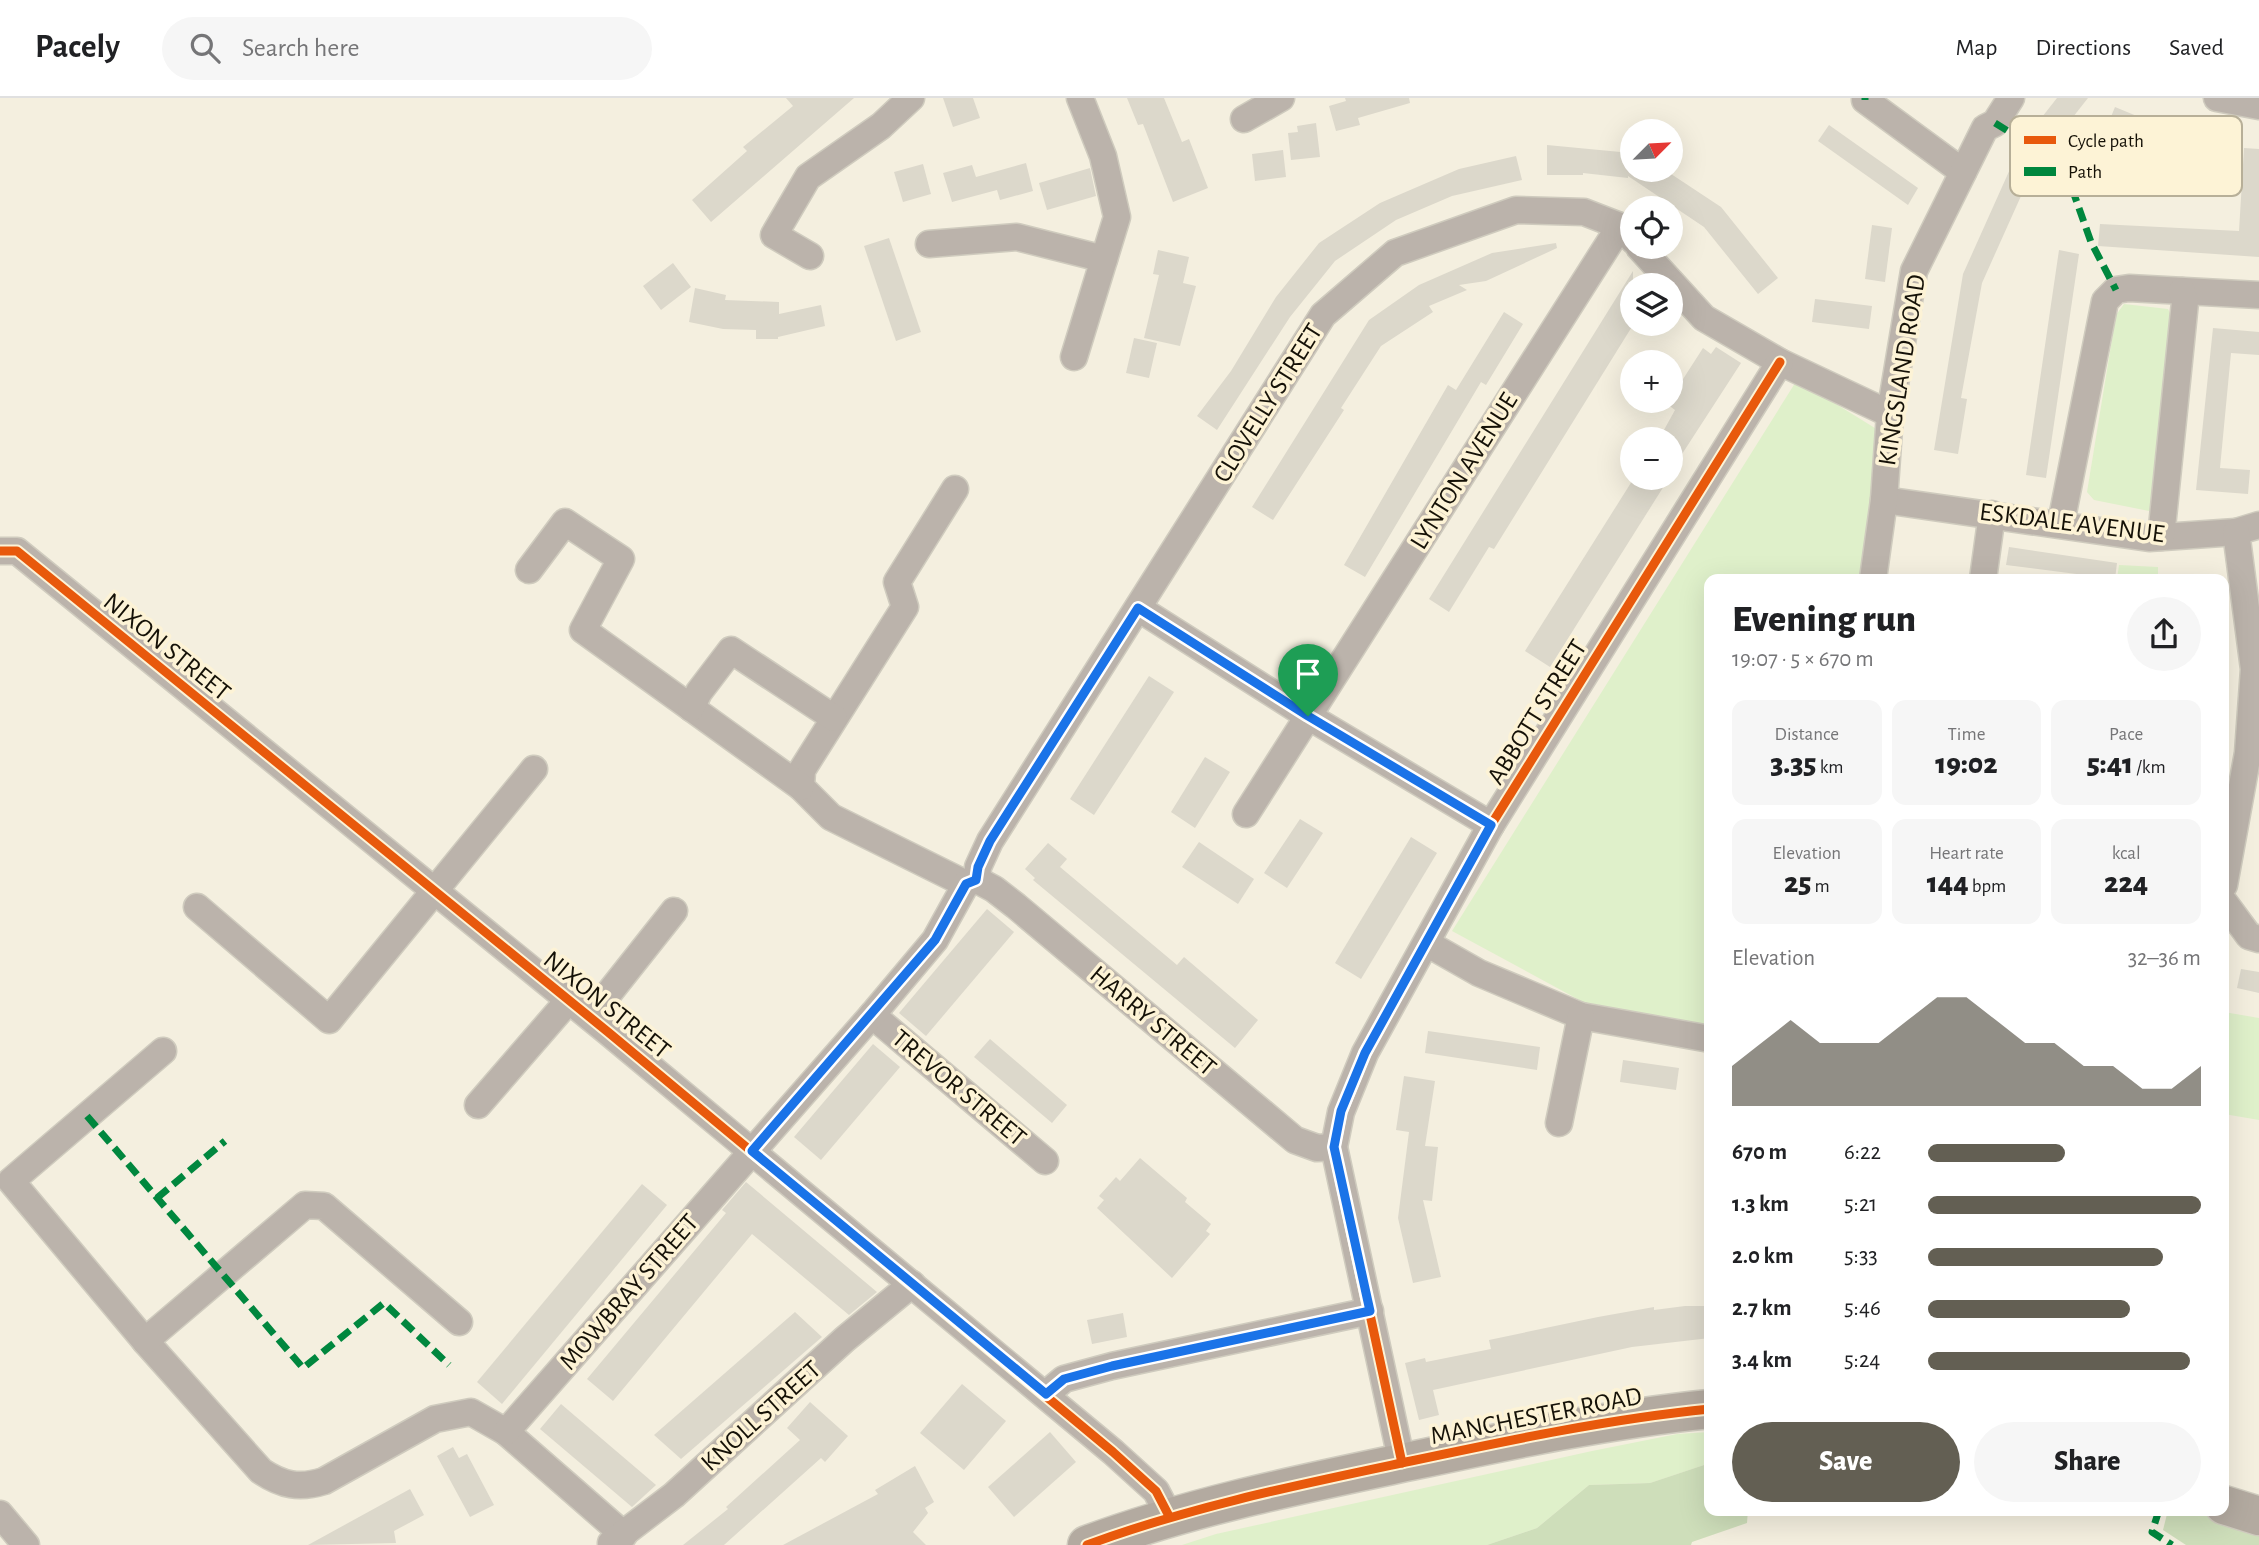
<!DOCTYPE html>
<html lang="en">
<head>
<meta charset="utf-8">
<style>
	:root { --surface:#fff; --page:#f6f6f6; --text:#202124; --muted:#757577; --line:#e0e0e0; --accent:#635f53 }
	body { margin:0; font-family:"Alegreya Sans",sans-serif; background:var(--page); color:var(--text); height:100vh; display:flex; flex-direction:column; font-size:26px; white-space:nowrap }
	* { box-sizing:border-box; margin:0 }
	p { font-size:23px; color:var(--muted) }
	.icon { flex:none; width:38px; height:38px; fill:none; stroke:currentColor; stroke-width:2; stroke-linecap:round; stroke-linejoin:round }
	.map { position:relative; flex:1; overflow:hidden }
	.drawer { position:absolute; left:1704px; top:476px; width:525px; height:942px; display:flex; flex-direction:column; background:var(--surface); border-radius:14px; box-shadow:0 7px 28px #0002 }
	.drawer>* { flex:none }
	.needle { width:46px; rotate:66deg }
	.fabs { position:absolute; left:1620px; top:21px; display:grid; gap:14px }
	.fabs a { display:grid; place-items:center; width:63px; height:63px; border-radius:50%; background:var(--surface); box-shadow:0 7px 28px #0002; font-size:35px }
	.pin { position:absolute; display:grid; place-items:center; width:60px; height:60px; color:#fff; margin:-72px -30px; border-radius:50% 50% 50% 0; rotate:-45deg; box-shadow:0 0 7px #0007 }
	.pin .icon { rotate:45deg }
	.round { display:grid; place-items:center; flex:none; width:74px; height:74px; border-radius:37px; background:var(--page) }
	.summary { display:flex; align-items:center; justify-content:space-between; height:119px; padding:0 28px }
	h1 { font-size:38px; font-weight:800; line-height:52px }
	.stats { display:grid; grid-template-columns:repeat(3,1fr); gap:10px; height:119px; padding:7px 28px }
	.stats div { display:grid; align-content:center; border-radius:14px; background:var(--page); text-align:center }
	.stats b { font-size:30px; font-weight:800 }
	.stats small { font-size:19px; font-weight:400 }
	.stats p { font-size:19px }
	.chart { height:196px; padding:14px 28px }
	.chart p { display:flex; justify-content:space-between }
	.chart svg { width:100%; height:126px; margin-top:7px; fill:var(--accent); opacity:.7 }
	.primary-button { display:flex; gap:14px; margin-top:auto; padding:14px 28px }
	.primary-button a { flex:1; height:80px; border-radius:42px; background:var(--accent); color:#fff; font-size:28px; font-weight:800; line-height:80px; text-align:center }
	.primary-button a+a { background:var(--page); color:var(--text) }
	ul { padding:0 28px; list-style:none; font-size:23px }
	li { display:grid; grid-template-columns:112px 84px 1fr; align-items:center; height:52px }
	li i { height:18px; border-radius:9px; background:var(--accent) }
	header { display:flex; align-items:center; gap:42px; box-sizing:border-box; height:98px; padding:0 35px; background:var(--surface); border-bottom:2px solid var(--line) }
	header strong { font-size:33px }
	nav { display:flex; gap:38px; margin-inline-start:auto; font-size:24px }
	.search { width:490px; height:63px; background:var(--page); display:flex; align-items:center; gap:18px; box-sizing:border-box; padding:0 24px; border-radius:38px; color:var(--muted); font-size:26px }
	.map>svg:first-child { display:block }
	.green { fill:#dff0ca }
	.forest { fill:#cedeba }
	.building { fill:#dcd8cb }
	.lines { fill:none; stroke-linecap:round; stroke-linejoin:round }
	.minor-casing { stroke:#cfcbbe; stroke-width:29 }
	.primary-casing { stroke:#cfcbbe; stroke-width:41 }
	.minor { stroke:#bbb3ab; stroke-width:26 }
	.primary { stroke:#b3aaa0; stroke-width:38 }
	.quiet { stroke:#00873e; stroke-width:7; stroke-dasharray:14 7; stroke-linecap:butt }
	.cycleway-casing { stroke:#fdf3d6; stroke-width:13 }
	.cycleway { stroke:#e8590c; stroke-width:9 }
	.route-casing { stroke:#fff; stroke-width:14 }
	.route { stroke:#1a73e8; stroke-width:9 }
	.labels { text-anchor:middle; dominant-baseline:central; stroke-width:7; stroke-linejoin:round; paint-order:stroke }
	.street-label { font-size:26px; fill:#151107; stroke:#fdf3d6 }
	.key { fill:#fdf3d6; stroke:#b7af98; stroke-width:2 }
	.key-label { font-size:19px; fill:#151107 }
</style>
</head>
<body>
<header>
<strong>Pacely</strong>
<div class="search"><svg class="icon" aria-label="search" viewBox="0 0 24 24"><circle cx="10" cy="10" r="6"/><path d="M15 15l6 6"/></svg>Search here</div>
<nav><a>Map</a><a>Directions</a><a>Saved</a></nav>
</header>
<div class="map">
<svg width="2259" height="1447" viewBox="0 0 2259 1447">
	<rect width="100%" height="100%" fill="#f4efdf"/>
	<g class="green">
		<polygon points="2124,206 2168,211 2173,221 2156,409 2149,413 2094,402 2087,394 2116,217"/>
		<polygon points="1797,282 1883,335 1860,481 1710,481 1710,928 1583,904 1452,833"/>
		<polygon points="2119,467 2158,469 2158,481 2117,481"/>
		<polygon points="2224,914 2259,920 2259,1022 2224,1016"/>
		<polygon points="1710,1334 1710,1365 1650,1385 1589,1387 1537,1430 1487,1447 1182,1447 1216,1436 1592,1353 1677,1336"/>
	</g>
	<g class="forest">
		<polygon points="1710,1365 1710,1412 1748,1412 1747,1425 1692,1444 1691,1447 1487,1447 1537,1430 1589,1387 1650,1385"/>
		<polygon points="2168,1412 2197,1412 2259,1432 2259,1447 2186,1447 2163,1432"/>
	</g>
	<g class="building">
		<polygon points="786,0 854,0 711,124 692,102 747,53 743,49 793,8"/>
		<polygon points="943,0 973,0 980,20 953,29"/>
		<polygon points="1127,0 1164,0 1182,44 1189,41 1208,90 1173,104 1143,26 1138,27"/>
		<polygon points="1345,0 1409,0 1410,5 1358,20 1360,27 1336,33 1329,8 1346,3"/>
		<polygon points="2057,0 2088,0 2054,43 2035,28"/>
		<polygon points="2115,9 2161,28 2216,44 2210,68 2195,65 2192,75 2167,68 2170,57 2106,31"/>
		<polygon points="1316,25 1320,59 1291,62 1288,35 1298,34 1297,28"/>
		<polygon points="1829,27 1918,90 1908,107 1818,43"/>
		<polygon points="1547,47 1631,55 1629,72 1665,72 1721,109 1778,180 1758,196 1704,129 1628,78 1628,80 1583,75 1583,77 1547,77"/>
		<polygon points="2244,50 2259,51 2259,159 2098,148 2100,126 2239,133"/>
		<polygon points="1283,52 1286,79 1255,83 1252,56"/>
		<polygon points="1516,58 1522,82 1452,98 1396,122 1335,163 1290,219 1217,332 1197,318 1231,273 1276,199 1319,145 1380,105 1459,71"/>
		<polygon points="2015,60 2034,69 1982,185 1961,300 1967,301 1958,356 1934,352 1963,176"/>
		<polygon points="1026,65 1033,93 1000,102 997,92 952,104 943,75 972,67 976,79"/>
		<polygon points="923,66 931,96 903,104 894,74"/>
		<polygon points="1090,70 1096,98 1047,112 1039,85"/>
		<polygon points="1872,127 1892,130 1885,184 1865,181"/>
		<polygon points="889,140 921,234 896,243 864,148"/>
		<polygon points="1556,145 1557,150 1486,183 1459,187 1467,192 1429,208 1433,214 1381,248 1341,310 1344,312 1273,422 1252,409 1369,222 1419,187 1492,155"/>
		<polygon points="1158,152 1189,159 1183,185 1196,188 1180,248 1144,240 1159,177 1153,176"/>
		<polygon points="2059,152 2079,156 2046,380 2026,377"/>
		<polygon points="673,165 691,189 661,212 643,188"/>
		<polygon points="1633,173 1633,227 1494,451 1489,449 1449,514 1429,501"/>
		<polygon points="695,190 726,197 725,202 779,204 779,216 821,207 825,228 778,239 778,241 756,241 756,232 723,231 689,224"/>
		<polygon points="1815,201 1872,208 1869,231 1812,224"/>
		<polygon points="1504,214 1523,226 1486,287 1481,284 1365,479 1344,467 1448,287 1456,292"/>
		<polygon points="2213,230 2259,234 2259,257 2231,255 2220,370 2250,372 2248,396 2196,392"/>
		<polygon points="1134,240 1157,245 1149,280 1126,275"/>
		<polygon points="1716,249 1741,265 1671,373 1671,341 1659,341 1675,312 1667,306 1703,250 1711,256"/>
		<polygon points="1634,380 1669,380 1550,569 1525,553"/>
		<polygon points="2009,449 2117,465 2115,481 2006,467"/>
		<polygon points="1149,578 1174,594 1094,717 1070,701"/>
		<polygon points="1205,659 1230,674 1195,730 1171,714"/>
		<polygon points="1300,721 1323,735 1287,790 1264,775"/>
		<polygon points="1411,739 1437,755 1361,881 1335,865"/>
		<polygon points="1199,744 1254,781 1238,806 1182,769"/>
		<polygon points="1048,745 1067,761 1060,769 1177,867 1184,859 1258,922 1235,950 1033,782 1035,780 1025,771"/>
		<polygon points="987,811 1014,834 926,938 899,915"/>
		<polygon points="2241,871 2259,874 2259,895 2237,890"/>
		<polygon points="1428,933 1540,949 1537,972 1425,955"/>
		<polygon points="990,941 1067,1007 1052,1025 974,959"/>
		<polygon points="873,946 900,969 821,1062 794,1039"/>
		<polygon points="1623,962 1679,970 1676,992 1620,984"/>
		<polygon points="1404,978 1435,983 1425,1048 1438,1049 1432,1103 1423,1102 1441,1179 1413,1185 1398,1120 1409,1034 1396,1032"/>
		<polygon points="1140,1060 1187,1100 1185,1104 1211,1126 1206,1133 1210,1136 1172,1180 1097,1110 1104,1102 1099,1098 1116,1079 1120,1083"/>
		<polygon points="746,1084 877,1194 849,1217 752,1136 613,1303 587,1281 726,1115 722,1112"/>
		<polygon points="642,1086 667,1107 502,1306 477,1284"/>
		<polygon points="1685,1208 1710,1208 1710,1240 1632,1249 1433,1292 1439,1317 1419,1322 1405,1265 1425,1260 1426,1264 1491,1251 1489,1242 1598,1219 1654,1209 1654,1212"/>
		<polygon points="795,1214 822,1239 681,1361 654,1337"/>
		<polygon points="1123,1215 1127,1239 1092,1246 1087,1222"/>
		<polygon points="962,1286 1006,1323 964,1372 920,1335"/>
		<polygon points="810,1304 848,1338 825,1364 821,1360 724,1447 683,1447 728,1411 726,1409 800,1342 787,1330"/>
		<polygon points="561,1306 656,1387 632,1409 540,1331"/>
		<polygon points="1050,1334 1076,1364 1014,1419 988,1389"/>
		<polygon points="453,1349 459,1360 467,1356 494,1407 470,1419 437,1358"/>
		<polygon points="915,1368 934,1404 925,1410 928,1415 913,1434 926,1447 783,1447 878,1396 875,1392"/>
		<polygon points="410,1391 424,1417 394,1433 396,1445 308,1447"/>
	</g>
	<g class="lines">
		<defs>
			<g id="minor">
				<polyline points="2217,0 2259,8"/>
				<polyline points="1865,2 1963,74"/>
				<polyline points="1244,21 1281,0"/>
				<polyline points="929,146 1017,139 1104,161"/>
				<polyline points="1639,149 1704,220 1780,264 1890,316"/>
				<polyline points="810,158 774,137 808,79 881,28 911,0"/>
				<polyline points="1074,259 1117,119 1103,58 1080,0"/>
				<polyline points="955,391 897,484 905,509 802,672 801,689 831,719 966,786"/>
				<polyline points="1884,402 2149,440 2236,434 2259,427"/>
				<polyline points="2061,425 2105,203 2116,192 2129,190 2259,197"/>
				<polyline points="2161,439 2185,204 2182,193"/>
				<polyline points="0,453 17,453 608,934 1113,1354 1156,1393 1169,1418"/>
				<polyline points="529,472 565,424 621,461 583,532 801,689"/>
				<polyline points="1873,481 1884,402 1890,316 1914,173 1985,30 1995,25 2011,0"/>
				<polyline points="1983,481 1992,416"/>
				<polyline points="1138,510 1308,618 1491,727"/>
				<polyline points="691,610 699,594 731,552 834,620"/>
				<polyline points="1246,716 1620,128"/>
				<polyline points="977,782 978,769 990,743 1323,217 1395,155 1516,112 1584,114 1620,128 1633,142"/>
				<polyline points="977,782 994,791 1016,808 1295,1042 1317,1050 1334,1049"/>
				<polyline points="2224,787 2248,655 2254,571 2236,434"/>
				<polyline points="2224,804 2249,838 2259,841"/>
				<polyline points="197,809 329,922 534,671"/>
				<polyline points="1428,846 1479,875 1581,918 1710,941"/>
				<polyline points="872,917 1045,1063"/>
				<polyline points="590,919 674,813"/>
				<path d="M163 953 11 1083 145 1243 261 1373C282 1387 299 1391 324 1383L435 1321 471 1314 506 1334 624 1437"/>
				<polyline points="478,1007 569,902"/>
				<polyline points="1559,1025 1581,918"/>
				<polyline points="145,1243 305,1107 324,1108 459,1224"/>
				<polyline points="1046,1296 1064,1281 1112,1268 1370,1213"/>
				<polyline points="506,1334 872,917 935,842 966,786 977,782"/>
				<polyline points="1402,1365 1334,1049 1341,1014 1365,955 1491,727 1780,264"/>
				<polyline points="0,1416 26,1447"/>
				<polyline points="611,1445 674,1397 845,1241 912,1186"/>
			</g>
			<g id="primary">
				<polyline points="2224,1407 2259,1418"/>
				<path d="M1087 1447C1192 1408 1302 1386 1411 1363 1510 1342 1609 1321 1710 1311"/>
			</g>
		</defs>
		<use href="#minor" class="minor-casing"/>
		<use href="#primary" class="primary-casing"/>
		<use href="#minor" class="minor"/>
		<use href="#primary" class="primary"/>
		<g class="quiet">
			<polyline points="1865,0 1865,2"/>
			<polyline points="1995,25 2064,68 2091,144 2116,192"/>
			<polyline points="87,1018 303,1270 384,1205 449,1267"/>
			<polyline points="157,1100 225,1043"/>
			<polyline points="2159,1412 2152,1434 2172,1447"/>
		</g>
		<defs>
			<g id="cycleway">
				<polyline points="0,453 17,453 608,934 1113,1354 1156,1393 1169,1418"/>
				<polyline points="1402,1365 1334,1049 1341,1014 1365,955 1491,727 1780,264"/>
				<path d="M1087 1447C1192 1408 1302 1386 1411 1363 1510 1342 1609 1321 1710 1311"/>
			</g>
		</defs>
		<use href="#cycleway" class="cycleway-casing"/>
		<use href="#cycleway" class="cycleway"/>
	</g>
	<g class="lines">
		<defs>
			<polygon id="route" points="1138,510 1308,618 1491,727 1365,955 1341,1013 1334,1049 1370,1213 1112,1268 1064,1281 1046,1296 752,1053 935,842 966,786 976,782 978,769 990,743"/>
		</defs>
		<use href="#route" class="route-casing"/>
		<use href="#route" class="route"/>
	</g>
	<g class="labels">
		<g class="street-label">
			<text transform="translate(1902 272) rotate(-81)">KINGSLAND ROAD</text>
			<text transform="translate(1268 305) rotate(-58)">CLOVELLY STREET</text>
			<text transform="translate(1464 373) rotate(-58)">LYNTON AVENUE</text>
			<text transform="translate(2072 425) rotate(7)">ESKDALE AVENUE</text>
			<text transform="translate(167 549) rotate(39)">NIXON STREET</text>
			<text transform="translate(1537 614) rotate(-58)">ABBOTT STREET</text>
			<text transform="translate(607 907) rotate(39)">NIXON STREET</text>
			<text transform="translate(1153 923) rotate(40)">HARRY STREET</text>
			<text transform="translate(959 990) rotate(40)">TREVOR STREET</text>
			<text transform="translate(629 1194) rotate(-49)">MOWBRAY STREET</text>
			<text transform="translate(761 1318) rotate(-42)">KNOLL STREET</text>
			<text transform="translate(1536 1318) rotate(-11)">MANCHESTER ROAD</text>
		</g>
	</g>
	<rect x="2010" y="18" width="232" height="80" rx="10" class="key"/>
	<rect x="2024" y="38" width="32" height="8" fill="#e8590c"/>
	<rect x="2024" y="69" width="32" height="9" fill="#00873e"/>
	<g class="key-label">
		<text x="2068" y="49">Cycle path</text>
		<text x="2068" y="80">Path</text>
	</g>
</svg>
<div class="fabs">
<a><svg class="needle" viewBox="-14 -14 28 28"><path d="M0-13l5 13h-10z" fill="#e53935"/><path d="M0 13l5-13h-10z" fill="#757577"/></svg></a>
<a><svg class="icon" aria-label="locate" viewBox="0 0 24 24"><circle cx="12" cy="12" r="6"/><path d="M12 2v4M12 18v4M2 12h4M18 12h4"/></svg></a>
<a><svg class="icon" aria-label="layers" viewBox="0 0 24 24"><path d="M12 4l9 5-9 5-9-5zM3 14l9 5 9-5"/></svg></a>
<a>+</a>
<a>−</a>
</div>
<div class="pin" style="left:1308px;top:618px;background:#1e9e55"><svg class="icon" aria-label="arrive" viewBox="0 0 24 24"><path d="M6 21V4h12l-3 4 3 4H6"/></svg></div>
<section class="drawer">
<div class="summary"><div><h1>Evening run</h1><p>19:07 · 5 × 670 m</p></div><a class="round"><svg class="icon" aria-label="share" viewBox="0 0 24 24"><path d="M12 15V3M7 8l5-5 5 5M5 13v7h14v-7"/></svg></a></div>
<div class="stats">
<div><p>Distance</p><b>3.35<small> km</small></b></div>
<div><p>Time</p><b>19:02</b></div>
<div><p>Pace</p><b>5:41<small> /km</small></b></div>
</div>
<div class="stats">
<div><p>Elevation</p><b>25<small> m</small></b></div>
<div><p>Heart rate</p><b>144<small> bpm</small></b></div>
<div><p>kcal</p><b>224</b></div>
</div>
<div class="chart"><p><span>Elevation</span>32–36 m</p>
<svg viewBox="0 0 160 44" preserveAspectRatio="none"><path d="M0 44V30L10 22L20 14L30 22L40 22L50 22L60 14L70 6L80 6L90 14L100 22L110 22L120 30L130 30L140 38L150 38L160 30V44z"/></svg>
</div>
<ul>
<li><b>670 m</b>6:22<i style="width:50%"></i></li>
<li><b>1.3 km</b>5:21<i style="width:100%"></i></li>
<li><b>2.0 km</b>5:33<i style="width:86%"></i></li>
<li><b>2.7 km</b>5:46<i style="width:74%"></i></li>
<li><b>3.4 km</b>5:24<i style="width:96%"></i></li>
</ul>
<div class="primary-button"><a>Save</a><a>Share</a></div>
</section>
</div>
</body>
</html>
